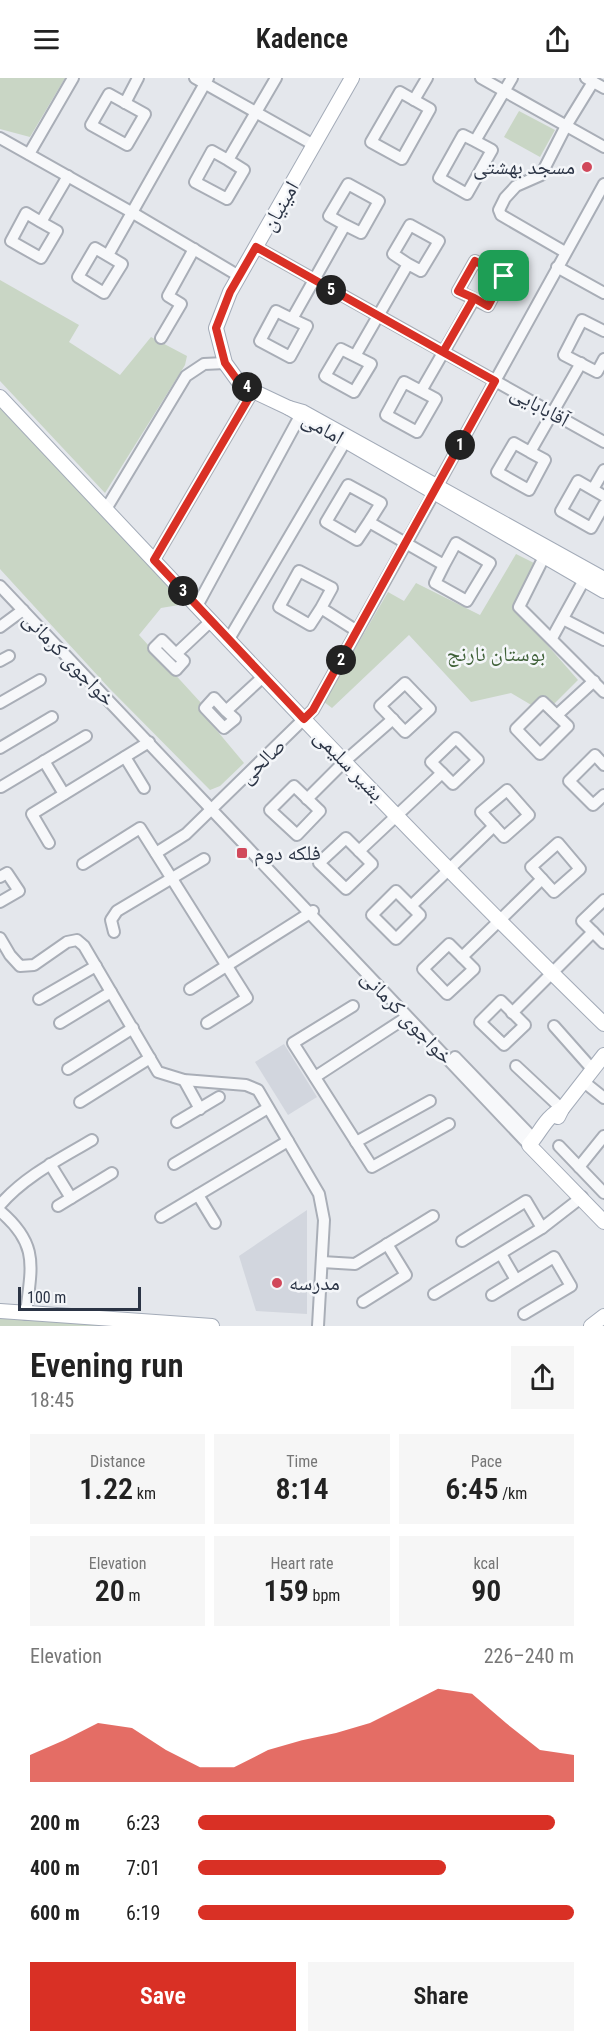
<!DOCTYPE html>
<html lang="en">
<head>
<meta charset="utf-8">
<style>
	:root { --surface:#fff; --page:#f6f6f6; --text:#222; --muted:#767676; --accent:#d93025 }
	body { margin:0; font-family:"Roboto Condensed","Noto Naskh Arabic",sans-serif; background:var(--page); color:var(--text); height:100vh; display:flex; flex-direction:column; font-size:22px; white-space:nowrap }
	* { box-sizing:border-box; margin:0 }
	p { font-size:20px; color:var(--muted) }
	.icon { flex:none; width:33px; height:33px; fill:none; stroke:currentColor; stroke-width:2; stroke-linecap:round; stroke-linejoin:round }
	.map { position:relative; height:1248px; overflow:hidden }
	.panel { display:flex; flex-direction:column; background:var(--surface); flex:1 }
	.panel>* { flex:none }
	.scale { position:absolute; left:18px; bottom:15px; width:123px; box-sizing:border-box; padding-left:6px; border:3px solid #2b3445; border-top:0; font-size:16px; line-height:21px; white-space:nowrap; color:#2b3445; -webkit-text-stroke:4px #f4f6f9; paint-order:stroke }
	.pin { position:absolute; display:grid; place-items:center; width:51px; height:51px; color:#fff; margin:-26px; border-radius:12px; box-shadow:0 3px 9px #0006 }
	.km { position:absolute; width:30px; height:30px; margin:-15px; border-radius:50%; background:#222; color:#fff; font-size:16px; line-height:30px; text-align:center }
	.round { display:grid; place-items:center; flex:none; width:63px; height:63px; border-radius:0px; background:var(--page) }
	.headline { display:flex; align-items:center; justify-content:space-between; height:102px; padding:0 30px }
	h1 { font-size:33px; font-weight:600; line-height:45px }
	.figures { display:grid; grid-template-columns:repeat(3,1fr); gap:9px; height:102px; padding:6px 30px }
	.figures div { display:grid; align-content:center; border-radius:0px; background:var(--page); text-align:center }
	.figures b { font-size:30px; font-weight:600 }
	.figures small { font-size:16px; font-weight:400 }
	.figures p { font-size:16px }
	.chart { height:168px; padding:12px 30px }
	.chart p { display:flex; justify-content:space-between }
	.chart svg { width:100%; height:108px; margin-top:6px; fill:var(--accent); opacity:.7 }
	.action { display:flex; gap:12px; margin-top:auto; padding:12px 30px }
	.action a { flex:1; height:69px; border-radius:0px; background:var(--accent); color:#fff; font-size:24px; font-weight:600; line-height:69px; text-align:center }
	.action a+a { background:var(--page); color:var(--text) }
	ul { padding:0 30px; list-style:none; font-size:20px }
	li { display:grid; grid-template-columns:96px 72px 1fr; align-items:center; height:45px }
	li i { height:15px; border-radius:8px; background:var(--accent) }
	header { display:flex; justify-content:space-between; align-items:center; height:78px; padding:0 30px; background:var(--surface); font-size:27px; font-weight:600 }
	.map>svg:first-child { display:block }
	.built { fill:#d2d6de }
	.green { fill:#c9d6c5 }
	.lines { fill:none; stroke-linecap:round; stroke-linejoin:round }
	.minor-casing { stroke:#a9aeb7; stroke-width:14 }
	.major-casing { stroke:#a3abb8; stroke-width:16 }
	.minor { stroke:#f7f8fa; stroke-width:10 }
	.major { stroke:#fff; stroke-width:14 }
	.route-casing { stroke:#fff; stroke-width:12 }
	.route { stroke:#d93025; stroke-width:8 }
	.poi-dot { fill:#d1495b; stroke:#f4f6f9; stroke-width:2 }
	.labels { text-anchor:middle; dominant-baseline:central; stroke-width:5; stroke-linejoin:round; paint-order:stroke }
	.poi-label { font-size:21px; fill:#2b3445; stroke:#f4f6f9; text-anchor:start }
	.street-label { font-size:21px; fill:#2b3445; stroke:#f4f6f9 }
	.park-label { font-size:21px; fill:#3f6138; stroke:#f4f6f9 }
</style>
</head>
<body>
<header><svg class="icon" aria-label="menu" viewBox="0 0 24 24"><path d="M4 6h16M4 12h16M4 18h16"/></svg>Kadence<svg class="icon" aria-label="share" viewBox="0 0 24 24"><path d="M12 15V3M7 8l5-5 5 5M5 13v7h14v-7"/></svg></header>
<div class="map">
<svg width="604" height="1248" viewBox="0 0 604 1248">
	<rect width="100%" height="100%" fill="#e4e7ec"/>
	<g class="built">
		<polygon points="284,966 317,1019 288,1037 255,984"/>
		<polygon points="307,1132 307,1236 256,1233 239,1178"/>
	</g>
	<g class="green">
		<polygon points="0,0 65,0 30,59 0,51"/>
		<polygon points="519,33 555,52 540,79 504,59"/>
		<polygon points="0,202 79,247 69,264 120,297 151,259 187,278 185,287 105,415 0,303"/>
		<polygon points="0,330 185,526 161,530 139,557 202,626 198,630 244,685 220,708 210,712 109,610 0,491"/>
		<polygon points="516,476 534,485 513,528 578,602 552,628 533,628 511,615 471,624 409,557 332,630 324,624 388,514 404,523 416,505 480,537"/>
		<polygon points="0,1240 144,1248 0,1248"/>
	</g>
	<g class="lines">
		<defs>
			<g id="minor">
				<polyline points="195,0 314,67"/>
				<polyline points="481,0 604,69"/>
				<polyline points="586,0 604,10"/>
				<polygon points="400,14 430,31 402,81 371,64"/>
				<polygon points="109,16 145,36 127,67 91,47"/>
				<polyline points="414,22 427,0"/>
				<polyline points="125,25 138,0"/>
				<polyline points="0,60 133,135 239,198"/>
				<polyline points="475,63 463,57 439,100 467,116 492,72 475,63 512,0"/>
				<polyline points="29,76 73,0"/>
				<polyline points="228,82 212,73 195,104 227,121 244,92 228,82 276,0"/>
				<polyline points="41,144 26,135 11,163 41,180 57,153 41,144 68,98"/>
				<polyline points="256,169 604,364"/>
				<polygon points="95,170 122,186 104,215 78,199"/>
				<polyline points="565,174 501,137 499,132 505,120 516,108 541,97 566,48 593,4"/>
				<polyline points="108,177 208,0"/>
				<polyline points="557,189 604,215"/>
				<polyline points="292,241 276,233 260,263 290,279 307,248 292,241 345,147 361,155 379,123 348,106 329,138 345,147"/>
				<polyline points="604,253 582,242 564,277 597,294 604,281"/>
				<polyline points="161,260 181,226 168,218 194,171"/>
				<polyline points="355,278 341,271 325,298 354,314 371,286 355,278 408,186 421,193 439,163 410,147 393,176 408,186"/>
				<polyline points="421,313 404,304 386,337 417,354 436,321 421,313 474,221 488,228 504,198 475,183 458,213 474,221"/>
				<polyline points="530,374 514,365 497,394 529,412 545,382 530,374 581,285"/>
				<polyline points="437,408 604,106"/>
				<polyline points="593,411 604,392"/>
				<polyline points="604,418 578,403 561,433 591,450 604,427"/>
				<polyline points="106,431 186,298 204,286 225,285"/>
				<polyline points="369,444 357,462 326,444 348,407 381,425 369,444 444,487 456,465 490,485 467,523 435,505 444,487"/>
				<polyline points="544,479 519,529 604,614"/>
				<polyline points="154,482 253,313"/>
				<polyline points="0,508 529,1067"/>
				<polyline points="197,528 300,338"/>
				<polyline points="321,530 332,510 299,493 279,529 310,547 321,530 357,553"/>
				<polyline points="563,541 604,562"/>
				<polyline points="0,549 23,532"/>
				<polyline points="552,560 584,502"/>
				<polyline points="229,561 345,364"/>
				<polyline points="176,576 162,562 154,570 176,592 184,583 176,576 211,543"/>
				<polyline points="0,583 9,578"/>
				<polygon points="405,605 430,631 405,654 380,628"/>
				<polygon points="543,624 568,648 540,676 516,651"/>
				<polyline points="0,625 40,602"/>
				<polyline points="226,633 214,620 205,630 224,650 235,641 226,633 264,598"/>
				<polyline points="557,637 594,603"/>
				<polygon points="456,660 478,682 453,706 431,684"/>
				<polyline points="0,670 52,639"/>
				<polyline points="125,679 144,710"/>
				<polyline points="44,683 64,716"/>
				<polyline points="604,687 595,677 569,703 593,727 604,717"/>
				<polygon points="294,708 320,733 297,757 270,732"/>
				<polyline points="1,709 86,658"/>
				<polygon points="507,712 529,737 504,759 481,734"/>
				<polyline points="307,721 345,683 393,641"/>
				<polygon points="346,760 372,786 346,811 319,785"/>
				<polyline points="49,765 32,736 149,664"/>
				<polygon points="558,765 580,791 554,814 531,789"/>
				<polyline points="359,773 442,695"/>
				<polyline points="156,775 186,756 313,632 434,415"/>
				<polyline points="83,786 140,750 247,920 207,945"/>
				<polyline points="0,799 7,795 19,813 0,824"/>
				<polygon points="396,813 420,837 396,861 372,837"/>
				<polyline points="604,822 582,843 604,865"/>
				<polyline points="411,828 494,748"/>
				<polyline points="114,854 111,842 117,833 204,781"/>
				<polyline points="0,860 10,877 20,888 34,887 67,864 77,862 84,868 158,994 184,1002 246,1007 258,1012 319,1116 324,1142 318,1248"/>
				<polygon points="449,866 474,891 447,916 423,891"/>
				<polyline points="462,879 542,801"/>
				<polyline points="190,911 313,833"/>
				<polyline points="39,921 96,888"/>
				<polygon points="501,923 525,947 504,967 480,944"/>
				<polyline points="353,928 293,965 372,1089 449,1046"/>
				<polyline points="512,935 593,854"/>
				<polyline points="60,945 111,914"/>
				<polyline points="554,948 593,992"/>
				<polyline points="455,979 534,1061"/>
				<polyline points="516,988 562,1031"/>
				<polyline points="68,991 133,950"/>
				<polyline points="315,999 407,939"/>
				<polyline points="184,1002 200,1031"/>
				<polyline points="584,1004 604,1020"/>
				<polyline points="80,1024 150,980"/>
				<polyline points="177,1044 219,1019"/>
				<polyline points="356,1064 430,1023"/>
				<polyline points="559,1068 604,1115"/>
				<polyline points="50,1086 71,1120"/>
				<polyline points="174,1086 268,1030"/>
				<polyline points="579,1089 604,1058"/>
				<polyline points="198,1117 215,1145"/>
				<path d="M0 1127C25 1098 60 1081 92 1062"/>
				<polyline points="58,1128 112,1095"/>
				<path d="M0 1133C40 1167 31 1189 26 1236"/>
				<polyline points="161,1139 288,1063"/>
				<polyline points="462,1163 526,1123 542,1150"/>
				<polyline points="501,1176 516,1202"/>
				<polyline points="322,1184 355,1186 433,1138"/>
				<polyline points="434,1216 542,1150 582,1119"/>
				<polyline points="492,1217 554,1179 571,1208 524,1236"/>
				<polyline points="363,1224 406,1197 387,1166"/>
			</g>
			<g id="major">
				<path d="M0 319C199 530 396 744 604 946"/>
				<polyline points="289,330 253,313 238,303 225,285 216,250 230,214 352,0"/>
				<polyline points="604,501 303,334 289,330 604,513"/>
				<path d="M562 1031C546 1038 540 1055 529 1067L604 1144"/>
				<polyline points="558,1039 562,1031 604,977"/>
				<polyline points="0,1233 212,1248"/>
				<polyline points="591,1248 604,1238"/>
			</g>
		</defs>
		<use href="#minor" class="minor-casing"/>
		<use href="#major" class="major-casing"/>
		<use href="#minor" class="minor"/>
		<use href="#major" class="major"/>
	</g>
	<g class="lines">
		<defs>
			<polyline id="route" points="504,198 488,228 474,220 443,274 495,303 313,632 304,641 154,482 253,313 238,303 225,285 216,250 230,214 256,169 443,274 474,220 458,213 475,183 504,198"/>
		</defs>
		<use href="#route" class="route-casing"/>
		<use href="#route" class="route"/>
	</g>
	<g class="poi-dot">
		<circle cx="587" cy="89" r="6"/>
		<rect x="236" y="769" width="12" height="12" rx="3"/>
		<circle cx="277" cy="1205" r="6"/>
	</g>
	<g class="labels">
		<g class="poi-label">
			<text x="575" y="89" text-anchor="end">مسجد بهشتی</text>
			<text x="254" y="775">فلکه دوم</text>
			<text x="289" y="1205">مدرسه</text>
		</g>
		<g class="street-label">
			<text transform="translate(280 128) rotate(-60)">امینیان</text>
			<text transform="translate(540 328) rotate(29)">آقابابایی</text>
			<text transform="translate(323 350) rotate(30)">امامی</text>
			<text transform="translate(69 581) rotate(46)">خواجوی کرمانی</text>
			<text transform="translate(262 683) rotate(-44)">صالحی</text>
			<text transform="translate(349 687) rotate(46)">بشیر سلیمی</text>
			<text transform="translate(407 939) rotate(46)">خواجوی کرمانی</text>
		</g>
		<g class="park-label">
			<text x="496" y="576">بوستان نارنج</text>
		</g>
	</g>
</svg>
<div class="scale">100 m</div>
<div class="pin" style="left:504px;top:198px;background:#1e9e55"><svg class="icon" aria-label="arrive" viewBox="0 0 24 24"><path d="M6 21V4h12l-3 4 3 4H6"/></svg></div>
<b class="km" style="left:460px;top:367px">1</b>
<b class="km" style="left:341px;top:582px">2</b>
<b class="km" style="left:183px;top:513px">3</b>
<b class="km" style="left:247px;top:309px">4</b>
<b class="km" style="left:331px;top:212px">5</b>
</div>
<section class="panel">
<div class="headline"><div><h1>Evening run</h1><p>18:45</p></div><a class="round"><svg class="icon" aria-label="share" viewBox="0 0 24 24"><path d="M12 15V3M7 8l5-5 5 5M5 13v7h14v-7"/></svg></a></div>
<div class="figures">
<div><p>Distance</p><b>1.22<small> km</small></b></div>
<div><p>Time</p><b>8:14</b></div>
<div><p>Pace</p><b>6:45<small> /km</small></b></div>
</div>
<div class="figures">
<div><p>Elevation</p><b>20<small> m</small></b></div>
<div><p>Heart rate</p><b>159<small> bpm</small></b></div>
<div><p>kcal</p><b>90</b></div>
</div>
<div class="chart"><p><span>Elevation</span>226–240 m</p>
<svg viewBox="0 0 160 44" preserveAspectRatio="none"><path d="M0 44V33L10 27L20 20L30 22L40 31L50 38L60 38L70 31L80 27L90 24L100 20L110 13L120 6L130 8L140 20L150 31L160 33V44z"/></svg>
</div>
<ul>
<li><b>200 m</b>6:23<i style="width:95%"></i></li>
<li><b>400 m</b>7:01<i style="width:66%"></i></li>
<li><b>600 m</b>6:19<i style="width:100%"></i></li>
</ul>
<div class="action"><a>Save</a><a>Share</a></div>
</section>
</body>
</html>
